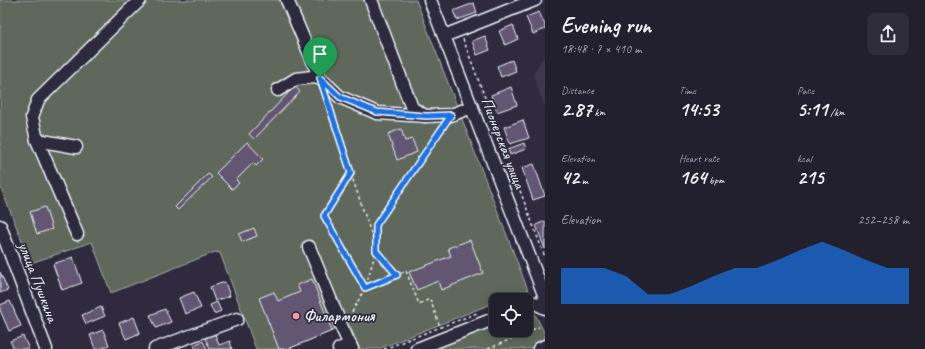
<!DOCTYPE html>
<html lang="en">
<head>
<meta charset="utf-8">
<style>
	:root { --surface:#23202e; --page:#2f2d3a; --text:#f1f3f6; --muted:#a3a3aa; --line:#403e4a; --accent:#1a73e8 }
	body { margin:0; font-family:Caveat,sans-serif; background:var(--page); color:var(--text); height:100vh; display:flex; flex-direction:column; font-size:15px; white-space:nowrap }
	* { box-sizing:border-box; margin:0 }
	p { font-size:13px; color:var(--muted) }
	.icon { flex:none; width:22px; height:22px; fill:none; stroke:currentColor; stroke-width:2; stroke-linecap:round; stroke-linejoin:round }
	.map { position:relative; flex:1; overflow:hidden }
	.panel { display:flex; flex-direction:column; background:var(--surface); width:380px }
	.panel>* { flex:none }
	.controls { position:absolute; left:489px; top:293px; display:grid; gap:8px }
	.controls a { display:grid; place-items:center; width:44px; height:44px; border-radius:8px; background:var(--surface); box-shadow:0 2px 10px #0003,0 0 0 1px var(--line); font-size:20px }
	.pin { position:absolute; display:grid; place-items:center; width:34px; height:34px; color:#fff; margin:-41px -17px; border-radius:50% 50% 50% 0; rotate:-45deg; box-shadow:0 0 4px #0007 }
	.pin .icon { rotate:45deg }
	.round { display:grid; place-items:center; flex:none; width:42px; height:42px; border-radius:8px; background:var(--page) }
	.headline { display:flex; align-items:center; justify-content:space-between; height:68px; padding:0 16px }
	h1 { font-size:22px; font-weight:600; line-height:30px }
	.stats { display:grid; grid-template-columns:repeat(3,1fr); gap:6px; height:68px; padding:4px 16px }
	.stats div { display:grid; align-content:center }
	.stats b { font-size:20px; font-weight:600 }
	.stats small { font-size:11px; font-weight:400 }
	.stats p { font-size:11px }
	.chart { height:112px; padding:8px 16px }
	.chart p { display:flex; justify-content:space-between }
	.chart svg { width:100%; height:72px; margin-top:4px; fill:var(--accent); opacity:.7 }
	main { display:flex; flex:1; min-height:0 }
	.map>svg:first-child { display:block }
	.built { fill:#3e374d }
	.green { fill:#5e675a; stroke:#a3aca9 }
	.building { fill:#625673; stroke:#e8f1f8 }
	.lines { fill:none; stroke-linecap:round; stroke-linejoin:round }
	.minor-casing { stroke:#e8f1f8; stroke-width:15 }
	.path { stroke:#e8f1f8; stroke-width:1.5; stroke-dasharray:3 3; stroke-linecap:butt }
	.minor { stroke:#2f2a3d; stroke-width:12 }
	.route-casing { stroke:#fff; stroke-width:8 }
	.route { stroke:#1a73e8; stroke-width:5 }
	.poi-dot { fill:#ff9aa2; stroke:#2f2a3d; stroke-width:1.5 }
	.labels { text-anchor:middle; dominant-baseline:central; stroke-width:3.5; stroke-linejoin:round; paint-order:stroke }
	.street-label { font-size:16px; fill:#e8f1f8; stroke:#2f2a3d }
	.poi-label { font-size:16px; font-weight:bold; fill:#e8f1f8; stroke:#2f2a3d; text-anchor:start }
</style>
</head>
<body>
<main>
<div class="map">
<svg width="545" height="349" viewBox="0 0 545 349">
	<rect width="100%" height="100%" fill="#2f2a3d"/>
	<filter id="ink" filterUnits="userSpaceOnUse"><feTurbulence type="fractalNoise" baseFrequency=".025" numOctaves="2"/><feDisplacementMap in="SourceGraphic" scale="8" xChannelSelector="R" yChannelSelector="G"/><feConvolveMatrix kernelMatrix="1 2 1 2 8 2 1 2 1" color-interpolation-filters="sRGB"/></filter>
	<g filter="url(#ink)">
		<polygon class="built" points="545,57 545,108 533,75 542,58"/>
		<g class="green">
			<polygon points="0,0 416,0 528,290 502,300 496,300 496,302 378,349 360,349 350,326 332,331 288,349 256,349 220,253 215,252 111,293 92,242 31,263 0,186"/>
			<polygon points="526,312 534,312 545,334 545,341 541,344 529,349 433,349 496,323 496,330 526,330"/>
		</g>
		<g class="building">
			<polygon points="474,3 477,13 457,20 453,11"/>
			<polygon points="539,12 545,25 545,29 533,34 526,17"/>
			<polygon points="513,25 518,39 505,45 499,31"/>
			<polygon points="485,36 490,50 477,55 472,41"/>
			<polygon points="512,60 516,71 501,77 497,66"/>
			<polygon points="295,86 300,92 254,139 249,134"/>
			<polygon points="511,87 517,105 497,112 491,95"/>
			<polygon points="523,120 529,138 510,144 504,127"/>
			<polygon points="401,129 405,141 412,139 417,152 397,160 388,134"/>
			<polygon points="247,142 263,159 256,166 253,163 236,180 239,183 232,189 216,173"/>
			<polygon points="524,143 526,149 510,155 508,149"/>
			<polygon points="534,164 545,196 533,200 522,168"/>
			<polygon points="208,174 212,177 178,210 175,207"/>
			<polygon points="45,207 52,229 37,234 30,212"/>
			<polygon points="545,221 545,249 536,225"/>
			<polygon points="254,228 257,236 242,242 239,234"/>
			<polygon points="470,240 483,273 441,290 438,281 417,290 409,272 451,256 448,248"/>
			<polygon points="73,257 82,283 62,290 53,264"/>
			<polygon points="0,272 8,290 0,293"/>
			<polygon points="312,279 332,331 288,349 279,349 259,298 274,292 278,301 300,292 297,285"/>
			<polygon points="225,282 230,296 215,301 210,287"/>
			<polygon points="194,292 201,308 185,314 179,298"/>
			<polygon points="10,301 21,326 9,331 0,310 0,305"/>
			<polygon points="217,302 221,311 214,314 210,305"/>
			<polygon points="101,307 105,316 86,324 82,315"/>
			<polygon points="165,309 171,322 156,328 150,315"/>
			<polygon points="134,317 140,333 126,339 119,323"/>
			<polygon points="103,330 109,345 100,349 95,349 90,335"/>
			<polygon points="215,334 219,345 230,341 232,349 210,349 205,338"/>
			<polygon points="23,336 29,349 14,349 10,341"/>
			<polygon points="203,341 207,349 196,349 194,345"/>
		</g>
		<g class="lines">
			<defs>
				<g id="minor">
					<polyline points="287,0 320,78"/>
					<polyline points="371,0 412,108 425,116"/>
					<polyline points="430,0 545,297"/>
					<polyline points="444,36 535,0"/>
					<polyline points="278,90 296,79 312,77 320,78 340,97 377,113 426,116 451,115 472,107"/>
					<polyline points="37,140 76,147"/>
					<polyline points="0,226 46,349"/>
					<polyline points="77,234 37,140 32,117 38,100 140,0"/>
					<polyline points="309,247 342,328 350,345"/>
					<polyline points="526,306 535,303 545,308"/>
					<polyline points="155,349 237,319"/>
					<polyline points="339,349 350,345 352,349"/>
					<polyline points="417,349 496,318"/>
					<polyline points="539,349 545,346"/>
				</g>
			</defs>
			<use href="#minor" class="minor-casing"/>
			<g class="path">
				<polyline points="463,39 545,257"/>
				<polyline points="326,100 375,245 376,251 365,288 350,316"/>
				<polyline points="351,173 324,216 365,288 397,275"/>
				<polyline points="376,244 376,225 443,126"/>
				<polyline points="376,251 397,275 406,271 419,304 430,299 440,327"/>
				<polyline points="510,300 520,296"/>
				<polyline points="384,349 477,313"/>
				<polyline points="488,349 539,327"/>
			</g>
			<use href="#minor" class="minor"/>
		</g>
	</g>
	<g class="lines" filter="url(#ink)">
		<defs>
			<polygon id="route" points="320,78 340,97 377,112 426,116 451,115 376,225 376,251 397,275 365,288 324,216 351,173"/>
		</defs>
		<use href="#route" class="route-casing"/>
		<use href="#route" class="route"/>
	</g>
	<circle class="poi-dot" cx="296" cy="316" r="4"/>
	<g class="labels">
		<g class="street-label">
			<text transform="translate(503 143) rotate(69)">Пионерская улица</text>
			<text transform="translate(38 282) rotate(69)">улица Пушкина</text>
		</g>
		<g class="poi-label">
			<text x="304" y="316">Филармония</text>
		</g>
	</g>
</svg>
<div class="controls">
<a><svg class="icon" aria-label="locate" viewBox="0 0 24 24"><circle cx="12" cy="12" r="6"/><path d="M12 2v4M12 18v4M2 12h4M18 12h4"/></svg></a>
</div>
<div class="pin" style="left:320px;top:78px;background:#1e9e55"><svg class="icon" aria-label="arrive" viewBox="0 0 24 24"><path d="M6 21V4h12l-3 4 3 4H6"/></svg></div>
</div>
<section class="panel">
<div class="headline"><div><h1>Evening run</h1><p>18:48 · 7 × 410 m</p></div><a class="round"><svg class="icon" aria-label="share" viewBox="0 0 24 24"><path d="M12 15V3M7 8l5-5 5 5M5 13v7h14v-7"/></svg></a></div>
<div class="stats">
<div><p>Distance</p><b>2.87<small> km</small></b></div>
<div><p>Time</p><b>14:53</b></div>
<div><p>Pace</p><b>5:11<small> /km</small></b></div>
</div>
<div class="stats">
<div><p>Elevation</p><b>42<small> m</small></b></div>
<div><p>Heart rate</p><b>164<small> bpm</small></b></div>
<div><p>kcal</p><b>215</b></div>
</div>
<div class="chart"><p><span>Elevation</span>252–258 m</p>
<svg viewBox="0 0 160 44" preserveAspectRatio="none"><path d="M0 44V22L10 22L20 22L30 27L40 38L50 38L60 33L70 27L80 22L90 22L100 17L110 11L120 6L130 11L140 17L150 22L160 22V44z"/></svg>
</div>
</section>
</main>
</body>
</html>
